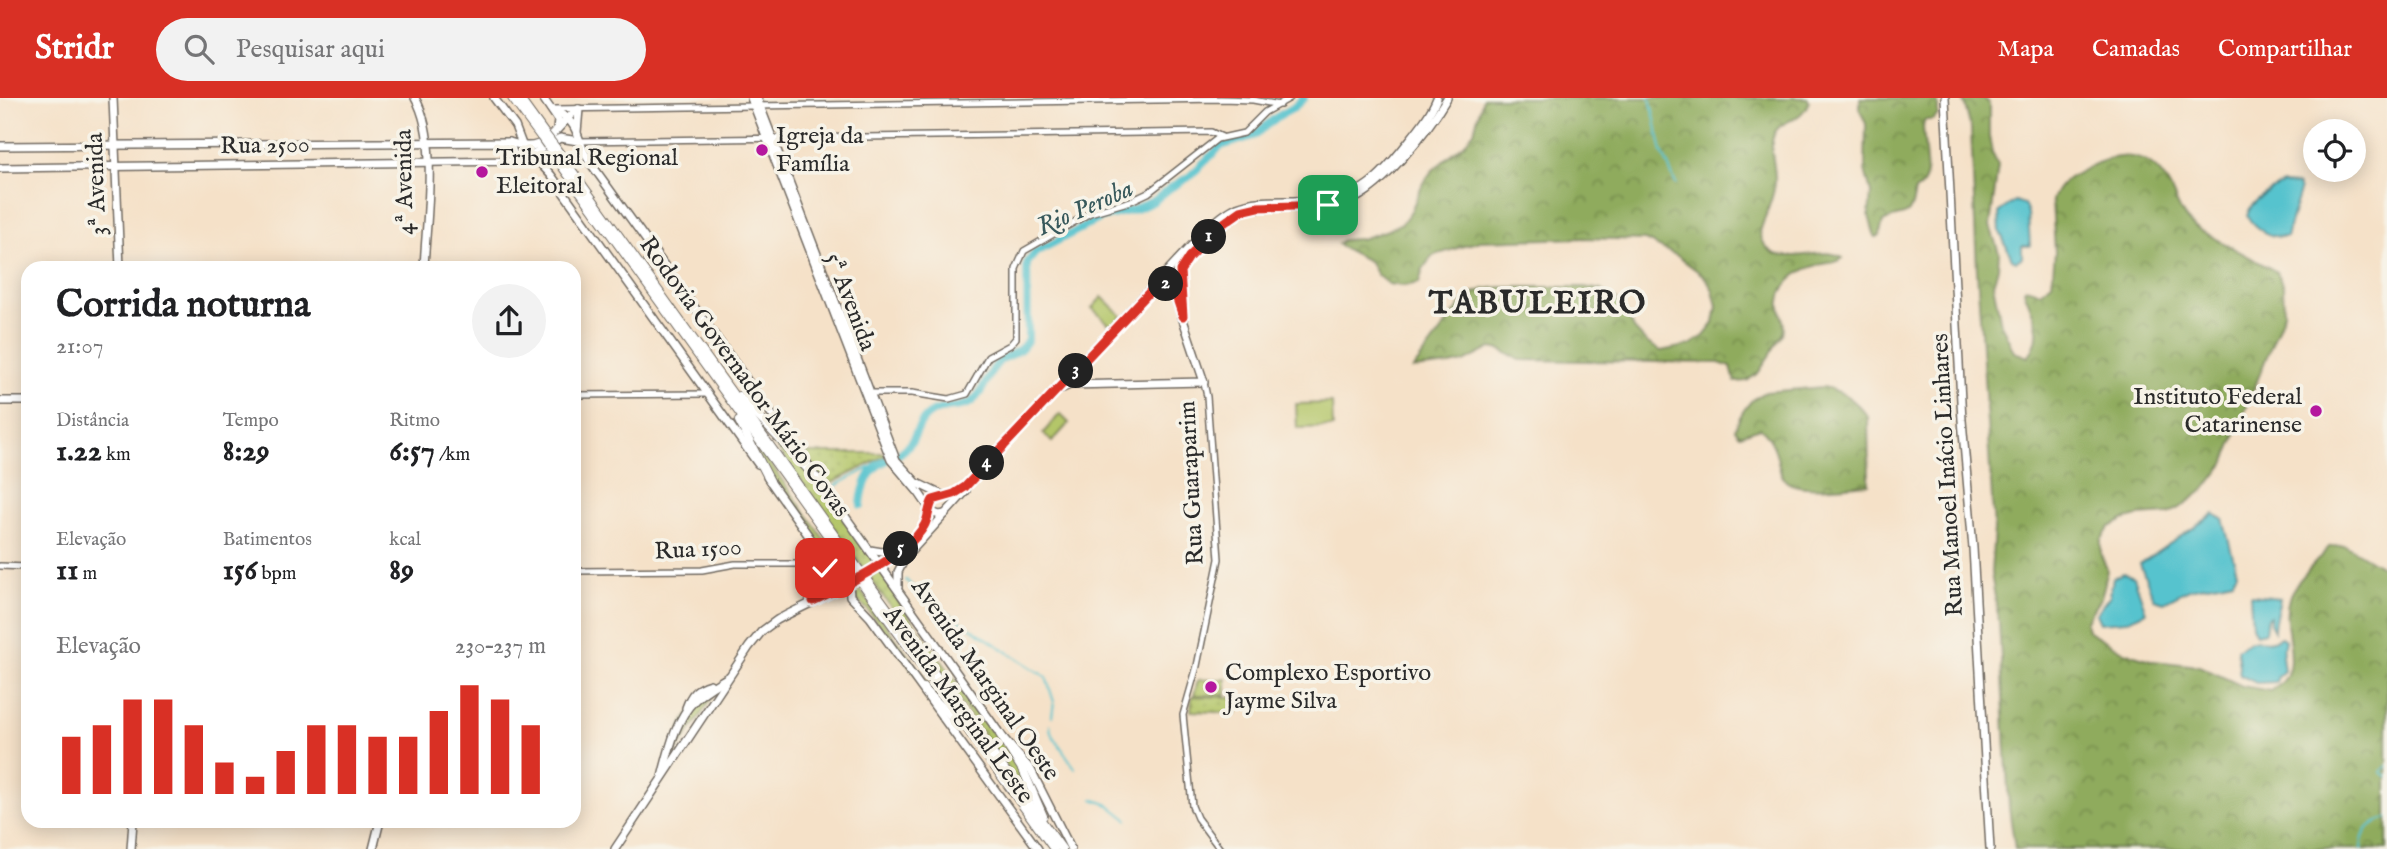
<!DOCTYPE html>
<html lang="pt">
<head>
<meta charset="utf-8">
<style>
	:root { --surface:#fff; --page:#f2f2f2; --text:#202124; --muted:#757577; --accent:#d93025 }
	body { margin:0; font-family:"IM FELL English",serif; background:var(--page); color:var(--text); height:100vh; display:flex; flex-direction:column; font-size:26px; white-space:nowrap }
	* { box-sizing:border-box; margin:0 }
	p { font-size:23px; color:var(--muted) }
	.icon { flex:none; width:38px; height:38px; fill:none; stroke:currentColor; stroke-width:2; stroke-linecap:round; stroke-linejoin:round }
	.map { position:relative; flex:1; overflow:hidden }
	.drawer { position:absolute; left:21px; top:163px; width:560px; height:567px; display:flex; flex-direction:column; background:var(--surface); border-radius:21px; box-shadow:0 4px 18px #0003 }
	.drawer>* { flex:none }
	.fabs { position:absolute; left:2303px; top:21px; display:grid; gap:14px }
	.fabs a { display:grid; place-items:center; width:63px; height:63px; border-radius:50%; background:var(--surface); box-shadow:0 4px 18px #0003; font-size:35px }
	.pin { position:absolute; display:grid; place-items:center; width:60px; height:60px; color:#fff; margin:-30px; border-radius:14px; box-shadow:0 4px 10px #0006 }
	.km { position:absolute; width:35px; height:35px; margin:-18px; border-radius:50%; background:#222; color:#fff; font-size:19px; line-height:35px; text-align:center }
	.round { display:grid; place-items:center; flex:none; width:74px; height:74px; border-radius:37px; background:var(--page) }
	.head { display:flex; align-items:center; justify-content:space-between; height:119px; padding:0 35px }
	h1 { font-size:38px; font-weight:700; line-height:52px }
	.metrics { display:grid; grid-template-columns:repeat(3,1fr); gap:10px; height:119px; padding:7px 35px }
	.metrics div { display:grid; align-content:center }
	.metrics b { font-size:30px; font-weight:700 }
	.metrics small { font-size:19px; font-weight:400 }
	.metrics p { font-size:19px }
	.chart { height:196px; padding:14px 35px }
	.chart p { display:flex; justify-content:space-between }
	.chart svg { width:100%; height:126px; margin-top:7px; stroke:var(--accent); stroke-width:6 }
	header { display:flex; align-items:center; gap:42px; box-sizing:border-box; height:98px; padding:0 35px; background:var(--accent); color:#fff }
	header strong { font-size:33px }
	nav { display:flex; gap:38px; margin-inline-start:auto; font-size:24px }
	.search { width:490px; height:63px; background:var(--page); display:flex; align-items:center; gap:18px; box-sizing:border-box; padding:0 24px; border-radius:38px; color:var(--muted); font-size:26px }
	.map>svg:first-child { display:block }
	.green { fill:url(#green-dots); stroke:#70784a; stroke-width:2 }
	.forest { fill:url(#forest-crowns); stroke:#5d6b44; stroke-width:2 }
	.pitch { fill:#b4c669; stroke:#70784a; stroke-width:2 }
	.water { fill:#56c3ce; stroke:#40777c; stroke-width:2 }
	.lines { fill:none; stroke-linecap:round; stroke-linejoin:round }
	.stream { stroke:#56c3ce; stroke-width:2 }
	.river { stroke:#56c3ce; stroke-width:8 }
	.minor-casing { stroke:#726b62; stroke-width:8 }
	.major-casing { stroke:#726b62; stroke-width:10 }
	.highway-casing { stroke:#726b62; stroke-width:10 }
	.minor { stroke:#fff; stroke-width:5 }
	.major { stroke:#fff; stroke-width:7 }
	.highway { stroke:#fff; stroke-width:8 }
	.highway-bridge-casing { stroke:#726b62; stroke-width:10; stroke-linecap:butt }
	.highway-bridge { stroke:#fff; stroke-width:8 }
	.route-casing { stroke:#fff; stroke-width:14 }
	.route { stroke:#d93025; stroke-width:9 }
	.poi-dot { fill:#b5179e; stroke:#f7f3e8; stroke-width:2.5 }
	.labels { text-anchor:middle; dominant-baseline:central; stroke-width:7; stroke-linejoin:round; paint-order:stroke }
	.poi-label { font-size:24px; fill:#2b2b2b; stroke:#f7f3e8; text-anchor:start }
	.street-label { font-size:24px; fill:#2b2b2b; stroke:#f7f3e8 }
	.water-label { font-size:26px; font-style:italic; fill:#38595c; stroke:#f7f3e8 }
	.district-label { font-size:32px; font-weight:bold; letter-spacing:2px; fill:#2b2b2b; stroke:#f7f3e8 }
</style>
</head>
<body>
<header>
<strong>Stridr</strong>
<div class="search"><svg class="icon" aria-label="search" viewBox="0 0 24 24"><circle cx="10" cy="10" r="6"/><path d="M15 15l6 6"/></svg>Pesquisar aqui</div>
<nav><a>Mapa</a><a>Camadas</a><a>Compartilhar</a></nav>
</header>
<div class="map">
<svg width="2387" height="751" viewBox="0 0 2387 751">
	<defs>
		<pattern id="green-dots" width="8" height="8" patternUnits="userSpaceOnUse" patternTransform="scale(1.75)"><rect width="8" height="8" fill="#b4c669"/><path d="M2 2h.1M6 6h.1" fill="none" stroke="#9baa5b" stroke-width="1.8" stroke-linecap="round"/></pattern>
		<pattern id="forest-crowns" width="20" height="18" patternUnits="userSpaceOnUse" patternTransform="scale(1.75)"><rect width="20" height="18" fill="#8fab5d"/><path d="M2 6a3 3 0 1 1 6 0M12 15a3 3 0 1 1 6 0" fill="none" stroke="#758b4d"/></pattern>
	</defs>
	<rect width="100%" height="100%" fill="#f7f3e8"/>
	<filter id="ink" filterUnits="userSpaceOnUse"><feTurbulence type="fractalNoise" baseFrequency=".0143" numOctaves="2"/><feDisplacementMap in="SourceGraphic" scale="14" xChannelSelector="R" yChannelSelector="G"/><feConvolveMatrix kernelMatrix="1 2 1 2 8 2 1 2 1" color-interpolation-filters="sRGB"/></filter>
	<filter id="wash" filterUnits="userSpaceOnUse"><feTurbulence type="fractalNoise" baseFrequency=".00686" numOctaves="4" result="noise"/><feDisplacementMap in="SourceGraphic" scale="28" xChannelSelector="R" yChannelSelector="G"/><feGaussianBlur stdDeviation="1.57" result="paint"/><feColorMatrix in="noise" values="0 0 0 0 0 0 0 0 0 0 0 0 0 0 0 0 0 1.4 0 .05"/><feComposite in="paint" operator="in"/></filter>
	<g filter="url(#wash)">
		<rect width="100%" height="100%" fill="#f5e1c8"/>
		<g class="green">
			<polygon points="750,312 819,385 878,462 864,472"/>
			<path d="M748 335 853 481 829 490C840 458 788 405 770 378 761 365 755 349 748 335Z"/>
			<polygon points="804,355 884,355 885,358 826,388"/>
			<polygon points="880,471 894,491 897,501 1018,669 1033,704 869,479"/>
			<polygon points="858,489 944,607 915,575 867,511 852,498 852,493"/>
			<path d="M707 595 713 598 668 667C676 640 684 613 707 595Z"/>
			<polygon points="1192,598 1233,599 1237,615 1191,613"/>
		</g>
		<g class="forest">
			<path d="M1483 0H1808L1809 3C1801 26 1781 20 1774 36 1767 53 1779 74 1774 91 1771 106 1764 120 1760 134 1769 180 1821 143 1843 160 1837 165 1831 164 1823 166 1803 170 1783 181 1780 203 1778 215 1787 224 1783 235L1759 274 1747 283 1735 284 1731 269 1719 265 1519 262 1501 252 1491 250 1464 264 1450 267 1413 271 1468 197 1484 191 1501 189H1584L1601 192 1616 201 1627 215 1634 231 1646 244 1661 253 1690 247 1704 238 1714 225 1717 208 1713 192 1704 178 1676 157 1645 142 1583 140 1480 143 1432 158 1423 171 1419 185 1404 188 1388 186 1377 177 1369 163 1341 149 1338 146 1342 142 1361 141 1388 132 1402 125 1411 113 1423 85 1432 73 1465 45 1474 33Z"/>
			<path d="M1860 0H1938V17L1932 22H1924L1923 29 1927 76C1925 85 1922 89 1915 93 1909 128 1905 111 1883 124L1879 139H1875L1869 118 1871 95 1865 72 1866 26 1860 12Z"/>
			<path d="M1963 0 1983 1 1989 5V39L1992 54 1998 68 1990 128 1999 155 1998 170 1993 186 2001 226 2014 254 2028 259C2047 234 2032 218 2024 192L2026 190 2040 194 2052 185 2055 154 2052 102C2058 84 2072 78 2087 70 2121 52 2151 53 2170 90 2178 106 2181 120 2196 130L2277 174 2283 188 2284 215 2224 366 2205 391 2180 410 2168 416 2138 418 2123 422 2110 429 2101 442V457L2107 471 2105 485 2101 499 2085 524 2087 532 2125 554 2154 563 2199 568 2242 588 2271 593C2310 570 2278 535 2289 500 2293 485 2319 462 2329 449L2345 447 2387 472V751H2015L2009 710 1999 524 1991 475 1994 431 1977 173 1971 31Z"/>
			<path d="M1823 289C1842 292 1857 304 1868 319L1869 386C1850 387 1800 395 1786 383 1778 375 1779 362 1775 352 1771 343 1768 335 1760 330L1740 337 1735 331C1740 316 1750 299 1766 294Z"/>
		</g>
		<g class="pitch">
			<polygon points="1102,199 1122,218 1112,229 1092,210"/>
			<polygon points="1332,305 1333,329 1297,330 1296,306"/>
			<polygon points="1060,316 1069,325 1052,344 1043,335"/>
			<polygon points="1226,581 1226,597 1194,597 1198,582"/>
		</g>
		<g class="water">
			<path d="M2283 86 2298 87 2300 93 2286 139C2270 140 2256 132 2247 118 2251 102 2269 93 2283 86Z"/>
			<polygon points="2015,103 2024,106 2028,116 2030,148 2022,148 2022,160 2016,163 2012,161 2000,134 1999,114"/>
			<polygon points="2214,416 2223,421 2237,474 2233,482 2189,491 2164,504 2154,501 2140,466"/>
			<polygon points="2123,475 2134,479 2146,514 2126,523 2100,525 2096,516 2110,497 2113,480"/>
			<path d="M2250 497 2280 500C2278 512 2274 520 2274 533L2270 526V518L2267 520 2265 534 2256 536 2252 528Z"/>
			<polygon points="2281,539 2285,542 2282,558 2284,573 2278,578 2276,584 2256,585 2240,577 2237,551 2251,542 2273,543"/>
		</g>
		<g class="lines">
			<g class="stream">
				<polyline points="1650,0 1662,54 1676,86"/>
				<polyline points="831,390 875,367"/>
				<polyline points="906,482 922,499 943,512 1046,579 1054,604 1052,618"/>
				<polyline points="1050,627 1051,635 1075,670"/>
				<polyline points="2387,668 2381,674 2387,678"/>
				<polyline points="1093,701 1109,707 1128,722"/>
				<path d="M2361 751C2362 733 2370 724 2387 720"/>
			</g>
			<g class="river">
				<path d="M899 356C918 343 914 329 927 318 938 308 955 311 968 306 982 299 987 278 996 267 1005 254 1018 260 1028 241L1027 165 1036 154 1101 120 1136 111 1154 103 1170 90 1189 79 1221 48 1253 38 1277 19 1293 10 1304 0"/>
				<path d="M861 407C862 390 869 370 885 363"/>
			</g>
		</g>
	</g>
	<g filter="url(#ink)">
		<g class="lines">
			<defs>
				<g id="minor">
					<polyline points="554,11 1221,1 1253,2 1280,7"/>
					<polyline points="578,43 1211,34 1222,39"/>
					<polyline points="1204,284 1207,299 1219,461 1197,568 1183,617 1192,708 1197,720 1220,751"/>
					<polyline points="868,295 912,295 949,301 967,296 988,259 1010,247 1016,240 1016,171 1024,153 1090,115 1131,103 1148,95 1217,41 1244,35 1265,14 1290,0"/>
					<polyline points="574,297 708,296"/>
					<polyline points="0,468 28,469"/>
					<polyline points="574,473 702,472 735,466 825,466"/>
				</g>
				<g id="major">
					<polyline points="113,0 120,170"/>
					<path d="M415 0C439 41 426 122 424 170"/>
					<polyline points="494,0 515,28 526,57 539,64 551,77 758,366"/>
					<polyline points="543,0 558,22 557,31"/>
					<polyline points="751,0 891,362 919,395 932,414 939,417 945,416"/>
					<polyline points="757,0 896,362 917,385 944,398"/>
					<polyline points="1945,0 1962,322 1973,450 1990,751"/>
					<path d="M551 11C582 24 574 38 589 63L809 368"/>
					<polyline points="577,34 579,11"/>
					<polyline points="509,44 514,57 514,63"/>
					<path d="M0 48 509 44C514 45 520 48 526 48 549 50 561 23 578 11"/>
					<polyline points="0,70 521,63 560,40 578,43"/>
					<path d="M1181 207C1180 196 1177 184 1180 174 1186 153 1229 117 1249 111 1279 105 1311 112 1341 106 1378 98 1428 32 1447 0"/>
					<polyline points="1063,290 1070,287 1204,284 1173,192 1167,186 1158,186"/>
					<polyline points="0,303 28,303"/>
					<polyline points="767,379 818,451 825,466 826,479 813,503"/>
					<polyline points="818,380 1000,636 1031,672 1071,751"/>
					<polyline points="870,452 882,454 899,451"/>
					<polyline points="849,486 850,498 870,519 1038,751"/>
					<polyline points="898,489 898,474 905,460 966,393"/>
					<path d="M686 610C691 596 696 590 710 586"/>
					<path d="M662 679C669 652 675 622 695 602 704 593 717 586 728 579"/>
					<polyline points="131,751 133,723"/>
					<polyline points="373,751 380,723"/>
					<path d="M615 751 749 549 762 533 777 522C822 498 889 473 921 433 928 423 927 412 933 403L954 396 965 389 1188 151C1203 136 1218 118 1237 109 1252 103 1269 103 1285 103 1346 102 1361 102 1401 53 1414 36 1429 20 1437 0"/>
				</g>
				<g id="highway">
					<polyline points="512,0 541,39"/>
					<polyline points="519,0 545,36"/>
					<polyline points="555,49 860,473"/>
					<polyline points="551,53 856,477"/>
					<polyline points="739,298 821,385"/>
					<polyline points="739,323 770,383"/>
					<polyline points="866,481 1062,751"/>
					<polyline points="862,485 1054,751"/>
					<polyline points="923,590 958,625"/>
					<polyline points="1000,636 1024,674 1043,718"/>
				</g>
			</defs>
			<use href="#minor" class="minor-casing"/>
			<use href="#major" class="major-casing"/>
			<use href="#highway" class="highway-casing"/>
			<use href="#minor" class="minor"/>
			<use href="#major" class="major"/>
			<use href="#highway" class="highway"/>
			<defs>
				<g id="highway-bridge">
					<polyline points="545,36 555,49"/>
					<polyline points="541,39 551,53"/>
					<polyline points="860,473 866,481"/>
					<polyline points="856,477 862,485"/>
				</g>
			</defs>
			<use href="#highway-bridge" class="highway-bridge-casing"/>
			<use href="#highway-bridge" class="highway-bridge"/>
		</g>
	</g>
	<g class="lines" filter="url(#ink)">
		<defs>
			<path id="route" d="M825 470C828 484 820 493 813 503 842 489 908 457 924 428 929 420 928 410 933 402L954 396 965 389 1157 186C1176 184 1177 204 1183 218L1180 173 1189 159 1221 127 1241 113 1258 109 1328 107"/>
		</defs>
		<use href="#route" class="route-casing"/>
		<use href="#route" class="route"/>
	</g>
	<g class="poi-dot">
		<circle cx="762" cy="52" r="7"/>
		<circle cx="482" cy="74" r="7"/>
		<circle cx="2316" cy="313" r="7"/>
		<circle cx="1211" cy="589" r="7"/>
	</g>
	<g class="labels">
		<g class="poi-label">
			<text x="776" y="38">Igreja da<tspan x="776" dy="28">Família</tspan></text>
			<text x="496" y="60">Tribunal Regional<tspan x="496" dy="28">Eleitoral</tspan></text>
			<text x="2302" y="299" text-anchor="end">Instituto Federal<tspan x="2302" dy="28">Catarinense</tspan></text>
			<text x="1225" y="575">Complexo Esportivo<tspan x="1225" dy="28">Jayme Silva</tspan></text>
		</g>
		<g class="street-label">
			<text transform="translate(265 48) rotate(-1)">Rua 2500</text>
			<text transform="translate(405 84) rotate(-91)">4ª Avenida</text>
			<text transform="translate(97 86) rotate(-92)">3ª Avenida</text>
			<text transform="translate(850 204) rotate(69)">5ª Avenida</text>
			<text transform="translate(744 279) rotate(54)">Rodovia Governador Mário Covas</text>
			<text transform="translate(1948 377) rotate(-93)">Rua Manoel Inácio Linhares</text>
			<text transform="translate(1192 385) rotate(-93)">Rua Guaraparim</text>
			<text transform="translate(698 452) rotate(-3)">Rua 1500</text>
			<text transform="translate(985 582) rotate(55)">Avenida Marginal Oeste</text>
			<text transform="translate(958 607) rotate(54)">Avenida Marginal Leste</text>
		</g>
		<g class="water-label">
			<text transform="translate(1085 110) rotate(-24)">Rio Peroba</text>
		</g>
		<g class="district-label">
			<text x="1538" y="206">TABULEIRO</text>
		</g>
	</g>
</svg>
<div class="fabs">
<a><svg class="icon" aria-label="locate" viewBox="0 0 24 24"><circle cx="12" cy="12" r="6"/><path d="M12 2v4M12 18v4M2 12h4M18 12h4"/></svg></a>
</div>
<div class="pin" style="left:1328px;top:107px;background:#1e9e55"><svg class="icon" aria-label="arrive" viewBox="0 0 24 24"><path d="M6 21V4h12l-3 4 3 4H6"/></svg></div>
<div class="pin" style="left:825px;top:470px;background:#d93025"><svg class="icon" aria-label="check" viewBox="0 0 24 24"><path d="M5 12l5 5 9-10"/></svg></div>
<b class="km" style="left:1209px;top:139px">1</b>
<b class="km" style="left:1166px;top:186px">2</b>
<b class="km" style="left:1076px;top:273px">3</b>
<b class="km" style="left:987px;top:365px">4</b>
<b class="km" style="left:901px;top:451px">5</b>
<section class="drawer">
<div class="head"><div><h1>Corrida noturna</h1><p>21:07</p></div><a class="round"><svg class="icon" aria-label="share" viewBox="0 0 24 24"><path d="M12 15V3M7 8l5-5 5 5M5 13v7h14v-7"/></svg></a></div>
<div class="metrics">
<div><p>Distância</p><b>1.22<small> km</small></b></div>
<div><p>Tempo</p><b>8:29</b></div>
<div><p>Ritmo</p><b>6:57<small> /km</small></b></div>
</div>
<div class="metrics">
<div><p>Elevação</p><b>11<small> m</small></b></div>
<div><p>Batimentos</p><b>156<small> bpm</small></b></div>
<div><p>kcal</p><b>89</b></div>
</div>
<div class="chart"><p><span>Elevação</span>230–237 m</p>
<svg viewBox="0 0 160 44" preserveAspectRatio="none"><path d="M5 44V24M15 44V20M25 44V11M35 44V11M45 44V20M55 44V33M65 44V38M75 44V29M85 44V20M95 44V20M105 44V24M115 44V24M125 44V15M135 44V6M145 44V11M155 44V20"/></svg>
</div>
</section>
</div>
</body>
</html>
